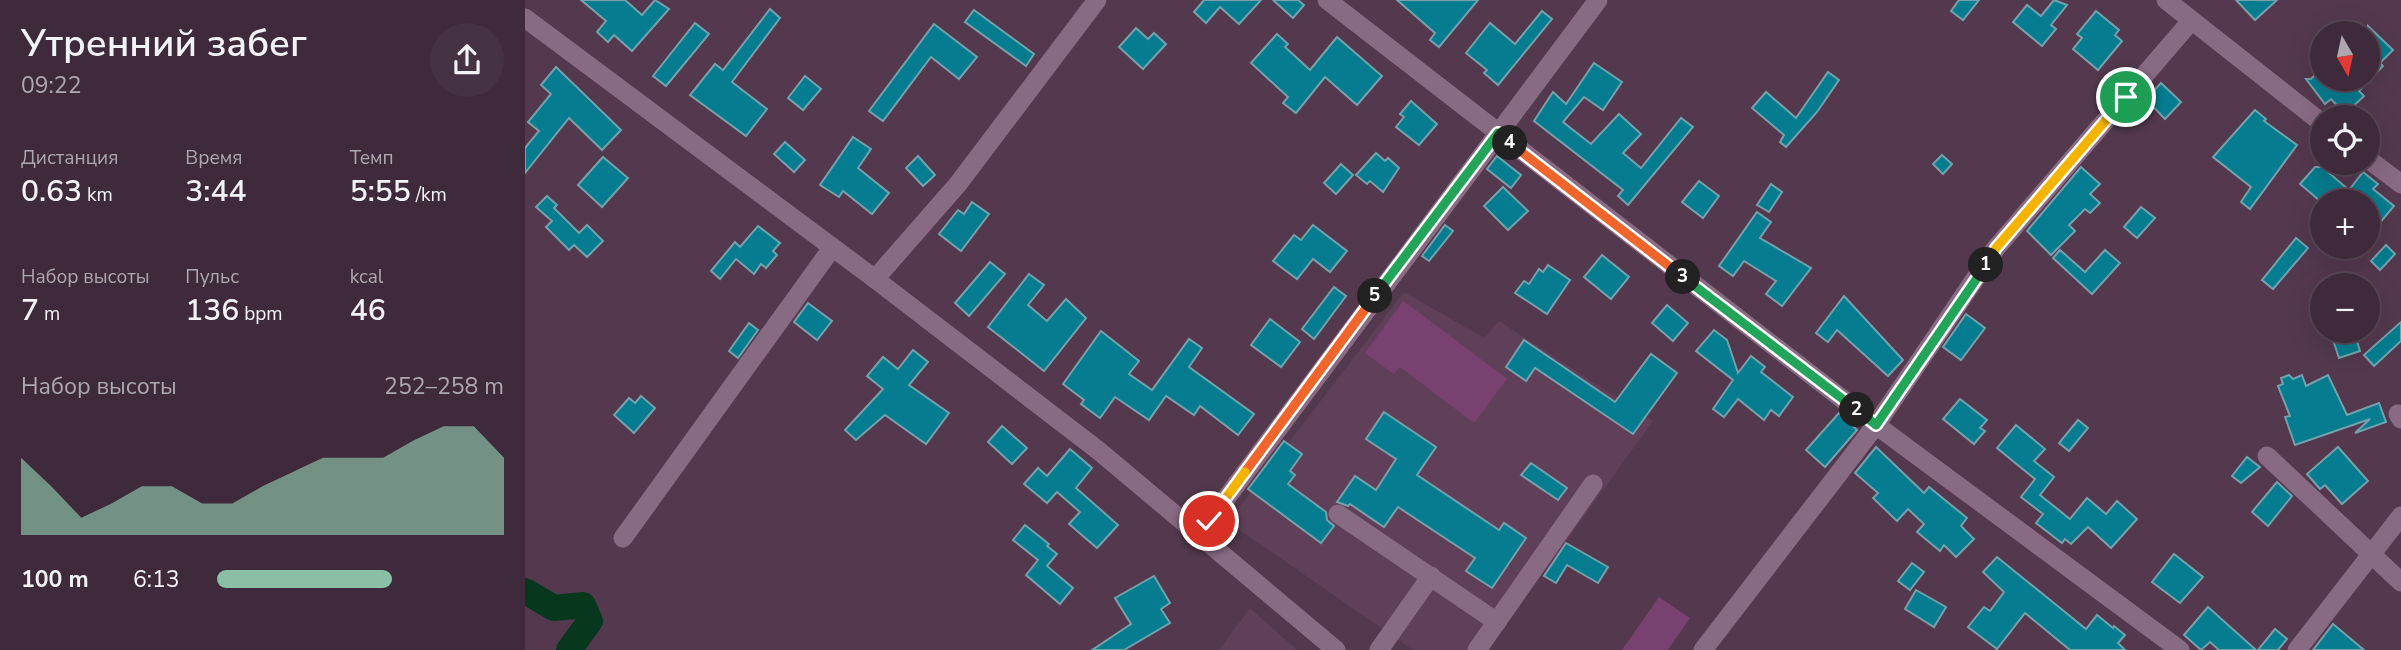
<!DOCTYPE html>
<html lang="ru">
<head>
<meta charset="utf-8">
<style>
	:root { --surface:#3e2a3a; --page:#453242; --text:#f1f3f6; --muted:#ada7af; --line:#574654; --accent:#8abfa5 }
	body { margin:0; font-family:"Nunito Sans",sans-serif; background:var(--page); color:var(--text); height:100vh; display:flex; flex-direction:column; font-size:26px; white-space:nowrap }
	* { box-sizing:border-box; margin:0 }
	p { font-size:23px; color:var(--muted) }
	.icon { flex:none; width:38px; height:38px; fill:none; stroke:currentColor; stroke-width:2; stroke-linecap:round; stroke-linejoin:round }
	.map { position:relative; flex:1; overflow:hidden }
	.sheet { display:flex; flex-direction:column; background:var(--surface); width:525px }
	.sheet>* { flex:none }
	.needle { width:46px; rotate:171deg }
	.controls { position:absolute; left:1785px; top:21px; display:grid; gap:14px }
	.controls a { display:grid; place-items:center; width:70px; height:70px; border-radius:50%; background:var(--surface); box-shadow:0 7px 28px #0002,0 0 0 2px var(--line); font-size:35px }
	.pin { position:absolute; display:grid; place-items:center; width:60px; height:60px; color:#fff; margin:-30px; border:4px solid #fff; border-radius:50%; box-shadow:0 2px 7px #0007 }
	.km { position:absolute; width:35px; height:35px; margin:-18px; border-radius:50%; background:#222; color:#fff; font-size:19px; line-height:35px; text-align:center }
	.round { display:grid; place-items:center; flex:none; width:74px; height:74px; border-radius:37px; background:var(--page) }
	.headline { display:flex; align-items:center; justify-content:space-between; height:119px; padding:0 21px }
	h1 { font-size:38px; font-weight:600; line-height:52px }
	.stats { display:grid; grid-template-columns:repeat(3,1fr); gap:10px; height:119px; padding:7px 21px }
	.stats div { display:grid; align-content:center }
	.stats b { font-size:30px; font-weight:600 }
	.stats small { font-size:19px; font-weight:400 }
	.stats p { font-size:19px }
	.chart { height:196px; padding:14px 21px }
	.chart p { display:flex; justify-content:space-between }
	.chart svg { width:100%; height:126px; margin-top:7px; fill:var(--accent); opacity:.7 }
	ul { padding:0 21px; list-style:none; font-size:23px }
	li { display:grid; grid-template-columns:112px 84px 1fr; align-items:center; height:52px }
	li i { height:18px; border-radius:9px; background:var(--accent) }
	main { display:flex; flex:1; min-height:0 }
	.map>svg:first-child { display:block }
	.built { fill:#603f59 }
	.green { fill:#794170 }
	.lines { fill:none; stroke-linecap:round; stroke-linejoin:round }
	.river { stroke:#07381d; stroke-width:26 }
	.building { fill:#057c8f; stroke:#74a1ac; stroke-width:2 }
	.minor { stroke:#886a82; stroke-width:19 }
	.split-1-casing { stroke:#fff; stroke-width:14 }
	.split-2-casing { stroke:#fff; stroke-width:14 }
	.split-3-casing { stroke:#fff; stroke-width:14 }
	.split-4-casing { stroke:#fff; stroke-width:14 }
	.split-5-casing { stroke:#fff; stroke-width:14 }
	.split-6-casing { stroke:#fff; stroke-width:14 }
	.split-7-casing { stroke:#fff; stroke-width:14 }
	.split-1 { stroke:#f5b400; stroke-width:9 }
	.split-2 { stroke:#22a559; stroke-width:9 }
	.split-3 { stroke:#22a559; stroke-width:9 }
	.split-4 { stroke:#f0652b; stroke-width:9 }
	.split-5 { stroke:#22a559; stroke-width:9 }
	.split-6 { stroke:#f0652b; stroke-width:9 }
	.split-7 { stroke:#f5b400; stroke-width:9 }
</style>
</head>
<body>
<main>
<section class="sheet">
<div class="headline"><div><h1>Утренний забег</h1><p>09:22</p></div><a class="round"><svg class="icon" aria-label="share" viewBox="0 0 24 24"><path d="M12 15V3M7 8l5-5 5 5M5 13v7h14v-7"/></svg></a></div>
<div class="stats">
<div><p>Дистанция</p><b>0.63<small> km</small></b></div>
<div><p>Время</p><b>3:44</b></div>
<div><p>Темп</p><b>5:55<small> /km</small></b></div>
</div>
<div class="stats">
<div><p>Набор высоты</p><b>7<small> m</small></b></div>
<div><p>Пульс</p><b>136<small> bpm</small></b></div>
<div><p>kcal</p><b>46</b></div>
</div>
<div class="chart"><p><span>Набор высоты</span>252–258 m</p>
<svg viewBox="0 0 160 44" preserveAspectRatio="none"><path d="M0 44V17L10 27L20 38L30 33L40 27L50 27L60 33L70 33L80 27L90 22L100 17L110 17L120 17L130 11L140 6L150 6L160 17V44z"/></svg>
</div>
<ul>
<li><b>100 m</b>6:13<i style="width:61%"></i></li>
</ul>
</section>
<div class="map">
<svg width="1876" height="650" viewBox="0 0 1876 650">
	<rect width="100%" height="100%" fill="#53384e"/>
	<g class="built">
		<polygon points="879,292 959,338 974,321 1128,421 963,650 888,650 703,522"/>
		<polygon points="725,608 772,650 694,650"/>
	</g>
	<g class="green">
		<polygon points="878,301 907,322 904,328 908,323 982,379 949,423 875,367 869,374 840,353"/>
		<polygon points="1134,597 1165,618 1143,650 1097,650"/>
	</g>
	<g class="lines">
		<polyline class="river" points="0,591 29,608 58,605 65,621 44,650"/>
	</g>
	<g class="building">
		<polygon points="56,0 100,0 117,15 130,0 144,9 107,51 89,35 83,42 72,32 81,21"/>
		<polygon points="679,0 736,0 714,24 695,7 681,23 669,12"/>
		<polygon points="748,0 773,0 779,5 768,18"/>
		<polygon points="872,0 953,0 914,47 905,40 910,33"/>
		<polygon points="1434,0 1454,0 1438,20 1426,11"/>
		<polygon points="1529,0 1542,5 1526,25 1531,29 1517,46 1488,22 1502,5 1516,16"/>
		<polygon points="1711,0 1752,0 1730,20"/>
		<polygon points="245,9 255,18 207,82 242,109 221,136 165,95 190,64 198,70"/>
		<polygon points="449,10 509,54 501,66 440,22"/>
		<polygon points="1017,11 1027,19 973,85 959,73 962,70 941,53 965,23 990,44"/>
		<polygon points="1571,11 1594,30 1590,35 1597,41 1573,70 1548,49 1557,38 1552,34"/>
		<polygon points="170,23 184,34 141,86 128,76"/>
		<polygon points="409,24 452,57 434,79 406,57 358,121 344,111"/>
		<polygon points="1843,26 1868,50 1855,63 1858,66 1834,91 1839,96 1820,114 1806,99 1800,104 1781,79 1786,79 1797,68 1797,79 1843,79"/>
		<polygon points="611,28 623,39 629,33 641,44 618,69 594,47"/>
		<polygon points="752,34 763,44 760,47 785,70 812,37 857,76 832,105 800,77 771,113 758,103 763,97 726,63"/>
		<polygon points="1069,63 1097,82 1078,110 1059,97 1038,122 1066,144 1094,114 1116,134 1098,153 1116,168 1156,118 1168,127 1103,205 1093,196 1098,190 1009,121 1028,92 1041,104"/>
		<polygon points="31,67 96,130 77,150 44,118 0,173 0,148 14,131 3,122 26,94 16,85"/>
		<polygon points="1303,72 1314,80 1292,112 1261,147 1255,142 1259,135 1227,108 1241,92 1271,118"/>
		<polygon points="280,76 296,89 278,110 263,98"/>
		<polygon points="1636,83 1656,102 1640,119 1621,99"/>
		<polygon points="886,101 912,124 894,145 871,127 879,117 875,114"/>
		<polygon points="1730,110 1741,119 1739,121 1772,145 1725,209 1716,202 1726,187 1688,157"/>
		<polygon points="328,137 346,149 333,168 364,193 347,214 318,191 314,197 295,185"/>
		<polygon points="260,142 280,160 269,172 249,154"/>
		<polygon points="851,153 860,161 863,158 874,168 858,192 845,181 842,184 831,175"/>
		<polygon points="1417,155 1427,164 1418,174 1408,164"/>
		<polygon points="393,156 410,175 398,186 381,168"/>
		<polygon points="972,156 996,175 986,188 962,169"/>
		<polygon points="78,157 103,178 77,207 53,185"/>
		<polygon points="816,164 828,175 811,194 799,183"/>
		<polygon points="1556,167 1575,184 1565,194 1575,203 1565,213 1560,209 1544,225 1550,231 1526,255 1502,231"/>
		<polygon points="1790,167 1797,167 1824,190 1838,172 1853,184 1848,189 1869,206 1843,237 1843,201 1795,201 1775,184"/>
		<polygon points="1174,181 1194,196 1178,218 1157,202"/>
		<polygon points="1246,184 1257,192 1244,212 1232,205"/>
		<polygon points="978,187 1003,211 983,230 959,206"/>
		<polygon points="22,196 32,205 29,208 54,233 62,225 78,241 62,257 49,245 44,250 21,227 27,221 11,207"/>
		<polygon points="447,202 464,214 436,251 414,234 433,210 439,214"/>
		<polygon points="1616,207 1630,218 1612,238 1599,227"/>
		<polygon points="1232,212 1246,222 1235,238 1286,268 1257,306 1241,294 1251,281 1219,261 1208,276 1194,266"/>
		<polygon points="788,225 822,251 805,272 788,259 772,279 748,261 769,235 776,240"/>
		<polygon points="920,225 928,231 904,261 897,256"/>
		<polygon points="233,226 255,243 248,251 252,255 241,268 236,264 229,274 211,259 195,279 186,271 210,242 215,247"/>
		<polygon points="1771,238 1783,248 1748,289 1737,280"/>
		<polygon points="1861,245 1870,254 1855,270 1846,261"/>
		<polygon points="1535,250 1560,272 1580,250 1595,263 1567,294 1528,258"/>
		<polygon points="1077,255 1104,277 1086,299 1059,277"/>
		<polygon points="465,262 480,274 444,316 430,303"/>
		<polygon points="1023,265 1045,280 1022,314 990,293 999,281 1004,284 1014,269 1018,272"/>
		<polygon points="504,274 519,285 503,305 522,321 541,299 561,318 519,371 463,327"/>
		<polygon points="809,287 821,296 789,339 777,329"/>
		<polygon points="1319,296 1378,360 1363,376 1312,330 1303,342 1291,333"/>
		<polygon points="283,303 307,321 292,340 269,322"/>
		<polygon points="1142,305 1163,323 1148,341 1127,323"/>
		<polygon points="1441,314 1460,328 1436,360 1418,347"/>
		<polygon points="745,319 775,342 756,367 726,345"/>
		<polygon points="1876,322 1876,341 1849,366 1839,355"/>
		<polygon points="224,323 233,330 213,358 204,351"/>
		<polygon points="1189,330 1202,340 1213,373 1226,356 1240,367 1236,372 1268,397 1254,416 1246,410 1239,420 1213,399 1199,417 1188,409 1208,380 1171,351"/>
		<polygon points="576,331 614,361 604,374 627,390 664,339 677,348 664,367 729,414 713,435 675,406 669,415 641,396 624,420 590,397 575,418 556,404 559,400 538,384"/>
		<polygon points="1817,331 1829,331 1835,351 1814,358 1806,334"/>
		<polygon points="999,340 1090,402 1126,354 1152,373 1108,434 1010,368 1001,381 981,367"/>
		<polygon points="388,350 403,362 384,385 424,413 401,444 360,415 331,440 320,430 358,389 342,376 358,357 373,369"/>
		<polygon points="1764,375 1768,379 1777,375 1781,386 1803,375 1822,415 1854,403 1861,422 1830,433 1845,419 1770,445 1760,417 1765,416 1753,386 1758,384 1756,378"/>
		<polygon points="116,396 130,408 109,433 89,415 104,398 110,403"/>
		<polygon points="1435,399 1462,420 1455,428 1460,431 1449,444 1418,419"/>
		<polygon points="859,412 911,447 892,475 974,530 979,523 1001,538 967,588 941,571 950,558 873,507 859,527 825,504 823,506 812,502 830,476 851,490 871,459 841,439"/>
		<polygon points="1314,413 1332,430 1300,467 1281,450"/>
		<polygon points="1553,420 1563,428 1544,451 1534,443"/>
		<polygon points="1491,425 1520,449 1509,461 1529,477 1515,495 1545,519 1562,498 1581,514 1592,501 1612,519 1586,548 1563,527 1546,544 1540,539 1537,543 1511,523 1518,514 1496,497 1510,479 1472,448"/>
		<polygon points="477,426 502,448 487,464 463,442"/>
		<polygon points="759,441 777,454 765,471 770,475 763,484 801,512 802,520 809,526 796,543 723,489"/>
		<polygon points="1351,447 1399,493 1404,487 1442,518 1436,526 1449,539 1431,557 1419,545 1415,551 1392,532 1399,524 1383,509 1372,521 1348,498 1353,493 1330,473"/>
		<polygon points="1813,447 1843,481 1817,504 1800,485 1795,489 1782,474"/>
		<polygon points="545,449 567,468 551,488 593,525 572,548 544,524 555,512 532,492 522,503 499,484 513,468 522,476"/>
		<polygon points="1722,457 1735,467 1716,483 1707,476"/>
		<polygon points="1006,463 1042,488 1033,500 996,475"/>
		<polygon points="1752,482 1767,496 1743,526 1727,512"/>
		<polygon points="500,525 524,544 522,546 532,554 522,566 548,588 535,604 501,575 513,560 488,540"/>
		<polygon points="1041,543 1083,567 1073,583 1042,565 1031,583 1019,576"/>
		<polygon points="1649,554 1678,577 1655,603 1627,582"/>
		<polygon points="1472,557 1561,629 1572,615 1588,628 1589,626 1600,635 1593,643 1600,650 1545,650 1500,613 1472,649 1443,627 1459,607 1465,611 1479,592 1458,572"/>
		<polygon points="1387,563 1399,572 1385,590 1373,581"/>
		<polygon points="629,576 645,603 636,609 645,623 599,650 567,650 606,624 590,598"/>
		<polygon points="1391,590 1421,607 1409,627 1380,609"/>
		<polygon points="1683,607 1731,650 1694,650 1685,642 1676,650 1659,635"/>
		<polygon points="1808,624 1839,650 1788,650"/>
		<polygon points="1750,629 1762,639 1753,650 1733,650"/>
	</g>
	<g class="lines">
		<g class="minor">
			<polyline points="802,0 1351,425 1655,650"/>
			<polyline points="1641,0 1797,123"/>
			<polyline points="0,18 350,279 574,451 811,650"/>
			<polyline points="1843,159 1876,184"/>
			<polyline points="350,279 433,184 572,0"/>
			<polyline points="1873,414 1876,419"/>
			<polyline points="1742,456 1876,582"/>
			<polyline points="813,514 972,622"/>
			<polyline points="673,536 1073,0"/>
			<polyline points="98,538 307,248"/>
			<polyline points="854,650 906,576"/>
			<polyline points="952,650 1068,484"/>
			<polyline points="1178,650 1351,425 1471,248 1666,21"/>
			<polyline points="1772,650 1876,516"/>
		</g>
	</g>
	<g class="lines">
		<defs>
			<polyline id="split-1" points="1461,265 1471,248 1601,97"/>
			<polyline id="split-2" points="1332,410 1351,425 1461,265"/>
			<polyline id="split-3" points="1158,277 1332,410"/>
			<polyline id="split-4" points="985,143 1158,277"/>
			<polyline id="split-5" points="850,296 973,133 985,143"/>
			<polyline id="split-6" points="720,472 850,296"/>
			<polyline id="split-7" points="684,521 720,472"/>
		</defs>
		<use href="#split-1" class="split-1-casing"/>
		<use href="#split-2" class="split-2-casing"/>
		<use href="#split-3" class="split-3-casing"/>
		<use href="#split-4" class="split-4-casing"/>
		<use href="#split-5" class="split-5-casing"/>
		<use href="#split-6" class="split-6-casing"/>
		<use href="#split-7" class="split-7-casing"/>
		<use href="#split-1" class="split-1"/>
		<use href="#split-2" class="split-2"/>
		<use href="#split-3" class="split-3"/>
		<use href="#split-4" class="split-4"/>
		<use href="#split-5" class="split-5"/>
		<use href="#split-6" class="split-6"/>
		<use href="#split-7" class="split-7"/>
	</g>
</svg>
<div class="controls">
<a><svg class="needle" viewBox="-14 -14 28 28"><path d="M0-13l5 13h-10z" fill="#e53935"/><path d="M0 13l5-13h-10z" fill="#ada7af"/></svg></a>
<a><svg class="icon" aria-label="locate" viewBox="0 0 24 24"><circle cx="12" cy="12" r="6"/><path d="M12 2v4M12 18v4M2 12h4M18 12h4"/></svg></a>
<a>+</a>
<a>−</a>
</div>
<div class="pin" style="left:1601px;top:97px;background:#1e9e55"><svg class="icon" aria-label="arrive" viewBox="0 0 24 24"><path d="M6 21V4h12l-3 4 3 4H6"/></svg></div>
<div class="pin" style="left:684px;top:521px;background:#d93025"><svg class="icon" aria-label="check" viewBox="0 0 24 24"><path d="M5 12l5 5 9-10"/></svg></div>
<b class="km" style="left:1461px;top:265px">1</b>
<b class="km" style="left:1332px;top:410px">2</b>
<b class="km" style="left:1158px;top:277px">3</b>
<b class="km" style="left:985px;top:143px">4</b>
<b class="km" style="left:850px;top:296px">5</b>
</div>
</main>
</body>
</html>
